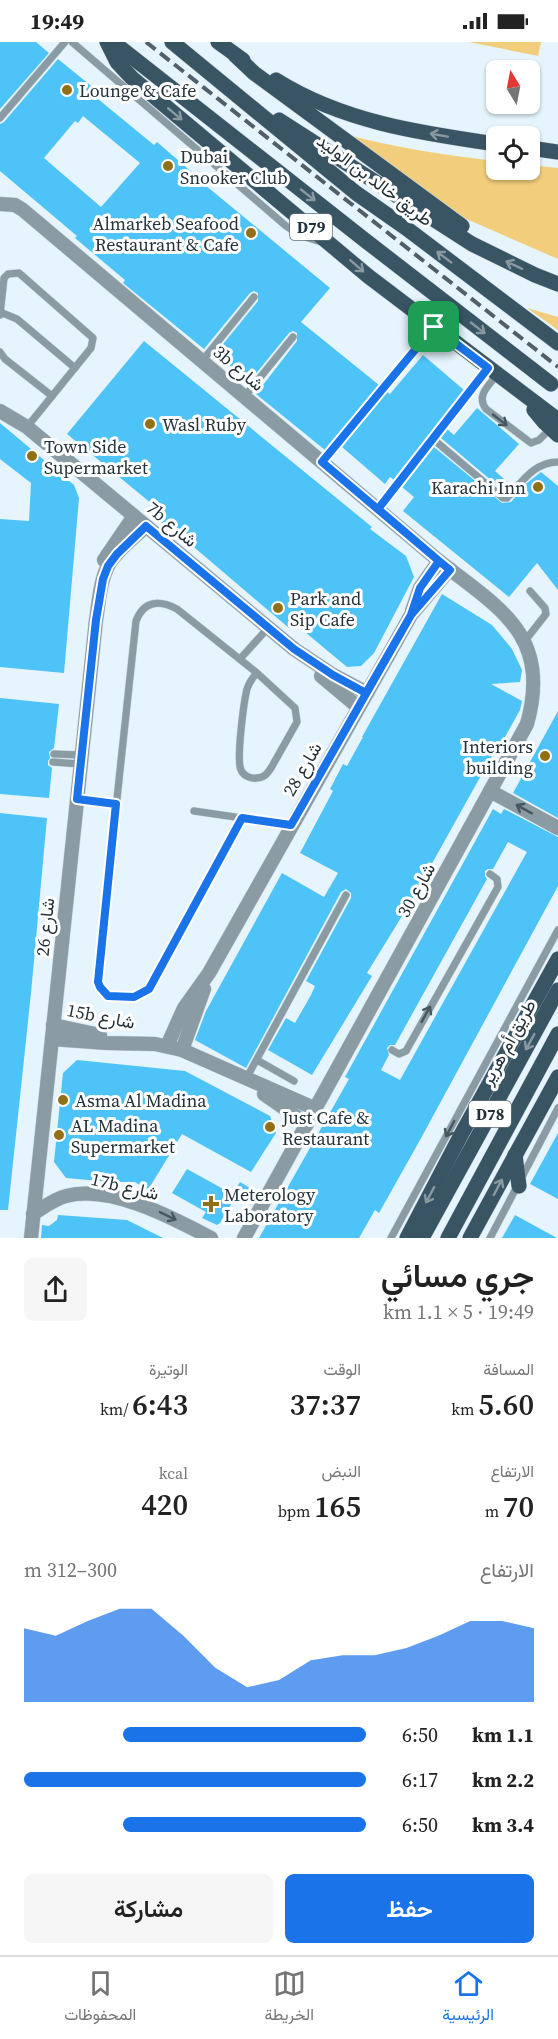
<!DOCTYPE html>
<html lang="ar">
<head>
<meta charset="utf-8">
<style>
	:root { --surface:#fff; --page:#f6f6f6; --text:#222; --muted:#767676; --line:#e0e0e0; --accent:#1a73e8 }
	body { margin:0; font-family:"Source Serif 4",Vazirmatn,serif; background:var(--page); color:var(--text); direction:rtl; height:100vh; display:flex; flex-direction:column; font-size:22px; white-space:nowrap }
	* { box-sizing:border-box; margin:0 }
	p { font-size:20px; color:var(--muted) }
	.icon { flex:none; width:33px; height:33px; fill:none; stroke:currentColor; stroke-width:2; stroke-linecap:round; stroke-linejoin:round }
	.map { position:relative; height:1196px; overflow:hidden; direction:ltr }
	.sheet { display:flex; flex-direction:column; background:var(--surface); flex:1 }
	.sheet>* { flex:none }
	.needle { width:39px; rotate:350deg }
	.controls { position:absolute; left:486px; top:18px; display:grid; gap:12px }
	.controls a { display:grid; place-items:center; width:54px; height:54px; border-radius:9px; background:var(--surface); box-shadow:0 2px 4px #0004; font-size:30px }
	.pin { position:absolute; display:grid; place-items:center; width:51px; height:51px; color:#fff; margin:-26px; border-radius:12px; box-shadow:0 3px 9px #0006 }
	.round { display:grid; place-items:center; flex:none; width:63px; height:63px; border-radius:9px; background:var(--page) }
	.summary { display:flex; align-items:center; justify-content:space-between; height:102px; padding:0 24px }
	h1 { font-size:33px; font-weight:600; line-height:45px }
	.metrics { display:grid; grid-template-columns:repeat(3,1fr); gap:9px; height:102px; padding:6px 24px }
	.metrics div { display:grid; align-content:center }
	.metrics b { font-size:30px; font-weight:600 }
	.metrics small { font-size:16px; font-weight:400 }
	.metrics p { font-size:16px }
	.chart { height:168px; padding:12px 24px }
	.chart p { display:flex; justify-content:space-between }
	.chart svg { width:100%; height:108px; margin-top:6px; fill:var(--accent); opacity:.7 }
	.action { display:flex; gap:12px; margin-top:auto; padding:12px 24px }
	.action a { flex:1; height:69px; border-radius:9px; background:var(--accent); color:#fff; font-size:24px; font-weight:600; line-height:69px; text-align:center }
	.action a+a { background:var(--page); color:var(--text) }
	ul { padding:0 24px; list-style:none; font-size:20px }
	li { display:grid; grid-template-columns:96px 72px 1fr; align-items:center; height:45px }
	li i { height:15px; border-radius:8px; background:var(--accent) }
	.status { display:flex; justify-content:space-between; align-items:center; height:42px; padding:0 30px; background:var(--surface); direction:ltr }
	.status svg { height:16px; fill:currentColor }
	.menu { display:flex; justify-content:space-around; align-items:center; height:84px; border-top:2px solid var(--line); background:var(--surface); font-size:16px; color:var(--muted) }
	.menu a { display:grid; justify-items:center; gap:3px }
	.menu .active { color:var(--accent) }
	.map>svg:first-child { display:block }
	.green { fill:#f2ce7c }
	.building { fill:#4ec3f7; fill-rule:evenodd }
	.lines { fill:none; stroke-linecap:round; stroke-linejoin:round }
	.lane-casing { stroke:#c2d1da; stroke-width:8 }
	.street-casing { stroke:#c2d1da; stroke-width:15 }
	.primary-casing { stroke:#c2d1da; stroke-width:16 }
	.lane { stroke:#8b9ba4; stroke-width:7 }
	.street { stroke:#8b9ba4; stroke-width:14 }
	.primary { stroke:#395564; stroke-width:15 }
	.rail { stroke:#505f68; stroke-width:4; stroke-dasharray:12 6; stroke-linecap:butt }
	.oneway { stroke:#8899a2 }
	.oneway2 { stroke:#47575f }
	.route-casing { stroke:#fff; stroke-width:12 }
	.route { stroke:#1a73e8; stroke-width:8 }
	.poi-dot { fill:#906f15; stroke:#fff; stroke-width:2 }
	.labels { text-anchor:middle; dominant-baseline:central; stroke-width:6; stroke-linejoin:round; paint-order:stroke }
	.shield { fill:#fff; stroke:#657075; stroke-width:1.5 }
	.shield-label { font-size:16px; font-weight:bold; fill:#23323a }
	.poi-label { font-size:18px; fill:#23323a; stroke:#fff; text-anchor:start }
	.street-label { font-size:18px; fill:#23323a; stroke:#fff }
</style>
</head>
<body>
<div class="status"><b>19:49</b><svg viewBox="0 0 49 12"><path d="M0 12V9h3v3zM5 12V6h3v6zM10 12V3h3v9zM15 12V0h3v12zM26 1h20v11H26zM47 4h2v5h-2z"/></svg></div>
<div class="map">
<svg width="558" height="1196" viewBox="0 0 558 1196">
	<rect width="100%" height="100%" fill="#e5f4fd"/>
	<g class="green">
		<polygon points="469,0 541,0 538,14"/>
		<path d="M345 92C395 106 445 113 496 119V128H530V123L558 126V217L441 166Z"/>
		<polygon points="527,266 558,275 558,288"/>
	</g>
	<g class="building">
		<polygon points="0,0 36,0 49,11 0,67"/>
		<path d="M58 17 101 52 98 57 154 103 157 100 194 132 193 133 330 246 301 280 379 343 325 408 256 352 297 299V291L293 289 289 291 249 340 215 312 258 259V251L254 249 250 251 204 307 123 241 125 238 75 196 77 194 0 129V82L4 80ZM83 74 140 121 101 165 44 116 75 79 78 81Z"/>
		<polygon points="144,299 372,485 370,487 406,514 414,535 374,611 361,624 347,625 293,580 289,586 195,506 158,478 163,471 67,392"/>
		<polygon points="423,313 464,348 394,438 390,435 385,442 342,405 387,350 390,352"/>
		<polygon points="477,366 519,402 495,429 511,443 505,450 441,396 447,387 454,393"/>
		<polygon points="0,381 74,443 79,456 64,631 0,625 0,477 29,479 31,441 0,417"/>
		<polygon points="434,405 502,461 511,460 527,441 541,430 558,444 558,548 537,521 509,555 403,469 414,455 402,445"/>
		<polygon points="442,552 492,583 512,607 522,628 520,640 491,642 522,659 520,668 495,713 493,712 410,861 367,931 372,934 312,1033 268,1008 286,976 295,981 311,953 315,944 306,939 351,856 351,851 346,847 341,850 246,1026 195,998 206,969 282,831 324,855 338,831 300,811 333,749 330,747 343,722 347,724 363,695 362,695"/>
		<polygon points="0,656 59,662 54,706 49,710 50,716 48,719 48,723 52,726 49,756 0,752"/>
		<polygon points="558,669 558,776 513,751"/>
		<path d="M493 767 501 772 504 767 558 795V844L420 1098 379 1171 375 1168 359 1196H259L349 1037 345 1035ZM508 800 527 810 400 1038 381 1028 389 1013 387 1006 390 1003H395L487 837 485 834V829L488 827H493Z"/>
		<polygon points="0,771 47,776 31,951 8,1168 0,1168"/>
		<polygon points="77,1018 185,1029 270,1074 276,1091 251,1130 182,1092 148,1148 135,1140 111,1140 66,1136 54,1120 63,1031"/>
		<polygon points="558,1091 558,1157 530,1142"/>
		<polygon points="187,1127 236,1154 220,1181 217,1183 202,1176 206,1170 172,1151"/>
		<polygon points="240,1140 250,1146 245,1156 234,1150"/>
		<polygon points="58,1173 127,1178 163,1196 41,1196 42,1183 49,1184 57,1178"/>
		<polygon points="515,1173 557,1196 502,1196"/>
	</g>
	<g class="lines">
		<defs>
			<g id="lane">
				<polyline points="72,0 286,184 302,194 321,200"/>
				<polyline points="0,76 65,0"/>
				<polyline points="0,270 17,277 75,326"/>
				<polyline points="0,273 4,236 8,232 19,231 93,296 91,306 27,385"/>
				<polyline points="0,310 5,317 52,354"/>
				<polyline points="202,319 254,255"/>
				<path d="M497 333C488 344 476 354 486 367L531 401 539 398 551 386"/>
				<polyline points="245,354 293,295"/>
				<path d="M433 397 503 456H507C522 440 534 420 558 420"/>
				<polyline points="322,420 434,285"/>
				<polyline points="378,467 488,326"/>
				<polyline points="524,600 546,572 545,566 530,549"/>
				<polyline points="240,617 268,586"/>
				<polyline points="54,712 81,713"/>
				<polyline points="53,720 80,722"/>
				<polyline points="77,757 116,762"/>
				<polyline points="194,769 291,783"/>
				<path d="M242 776 149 947C132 959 97 961 98 934L136 579C144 558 160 558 177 567L257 631 295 666 297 680 271 726C267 732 264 736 256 736 250 737 243 733 241 728 236 718 244 659 247 647 249 641 252 636 257 631"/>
				<polyline points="392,1008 399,1012 406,1009 498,845 497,837 490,832"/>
				<polyline points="257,1018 294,1039"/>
				<polyline points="246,1037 346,853"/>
				<polyline points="391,1196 558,888"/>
				<polyline points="490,1196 558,1066"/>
			</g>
			<g id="street">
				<path d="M0 162 15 163 23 168 439 519C499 566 552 593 527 682L244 1196"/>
				<polyline points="0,369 27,385 294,607 333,633 367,651"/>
				<polyline points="104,518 134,474"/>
				<polyline points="412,569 420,546 439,519"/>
				<polyline points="321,634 358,665"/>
				<polyline points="490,749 558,786"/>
				<polyline points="53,983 100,993"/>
				<polyline points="52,997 107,1001 155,1002 182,1008 316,1067"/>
				<polyline points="167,1004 184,966 209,931 411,573 450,527"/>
				<polyline points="182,1008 204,947"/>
				<polyline points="264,1052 307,1082"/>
				<path d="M33 1172C44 1165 54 1157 66 1154 110 1142 173 1176 211 1196"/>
				<path d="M31 1196 96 578C99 560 100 538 109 522 118 507 134 496 146 484"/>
			</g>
			<g id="primary">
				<polyline points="107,0 117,20 132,36 368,234 558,378"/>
				<polyline points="113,0 366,199 551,342"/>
				<polyline points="172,0 356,151 406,186 558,301"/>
				<polyline points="218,0 243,18"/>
				<polyline points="235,13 254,31 462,184"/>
				<path d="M276 38C343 80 420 91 496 102"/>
				<polyline points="279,78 472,202 535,233 558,242"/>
				<polyline points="530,106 558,110"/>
				<polyline points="534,368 544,380 558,393"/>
				<polyline points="515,1113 519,1144"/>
				<polyline points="407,1196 462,1091 558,917"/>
				<polyline points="422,1196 558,948"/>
				<polyline points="448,1196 558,992"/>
				<polyline points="470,1196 558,1035"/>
			</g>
		</defs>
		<use href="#lane" class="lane-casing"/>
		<use href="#street" class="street-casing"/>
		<use href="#primary" class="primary-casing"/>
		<use href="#lane" class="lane"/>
		<use href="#street" class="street"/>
		<use href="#primary" class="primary"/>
		<polyline class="rail" points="146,0 558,325"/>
	</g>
	<defs><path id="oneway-shaft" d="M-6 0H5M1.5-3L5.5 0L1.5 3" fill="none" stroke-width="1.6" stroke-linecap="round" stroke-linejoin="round" transform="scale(1.5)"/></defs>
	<g class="oneway">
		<use href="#oneway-shaft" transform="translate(175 72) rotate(40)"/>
		<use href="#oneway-shaft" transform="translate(439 93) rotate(-170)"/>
		<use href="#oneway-shaft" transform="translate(308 153) rotate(38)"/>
		<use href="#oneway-shaft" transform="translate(444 215) rotate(-143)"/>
		<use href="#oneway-shaft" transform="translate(514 223) rotate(-155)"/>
		<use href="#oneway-shaft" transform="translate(357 224) rotate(41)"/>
		<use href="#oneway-shaft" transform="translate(478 286) rotate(38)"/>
		<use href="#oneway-shaft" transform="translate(530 1000) rotate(119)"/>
		<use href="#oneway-shaft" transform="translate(498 1145) rotate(-62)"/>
		<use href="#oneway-shaft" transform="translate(430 1153) rotate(118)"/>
	</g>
	<g class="oneway2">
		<use href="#oneway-shaft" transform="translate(500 378) rotate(38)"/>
		<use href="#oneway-shaft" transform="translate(524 767) rotate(-151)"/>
		<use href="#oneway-shaft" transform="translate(426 972) rotate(-61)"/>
		<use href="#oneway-shaft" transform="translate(450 1087) rotate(118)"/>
		<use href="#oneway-shaft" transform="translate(168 1174) rotate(26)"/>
	</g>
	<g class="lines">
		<defs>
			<polyline id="route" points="434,285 488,326 378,467 439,519 420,546 411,573 366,651 333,633 294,607 146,484 117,512 108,524 103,537 96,578 77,757 116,762 98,940 100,945 108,954 134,955 149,947 242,776 291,783 411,573 450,528 439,519 322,420 434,285"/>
		</defs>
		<use href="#route" class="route-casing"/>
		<use href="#route" class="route"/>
	</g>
	<g class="poi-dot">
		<circle cx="67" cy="48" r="6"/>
		<circle cx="168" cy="124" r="6"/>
		<circle cx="251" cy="191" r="6"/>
		<circle cx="150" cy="382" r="6"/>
		<circle cx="32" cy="414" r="6"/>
		<circle cx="538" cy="445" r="6"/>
		<circle cx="278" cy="566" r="6"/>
		<circle cx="545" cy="714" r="6"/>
		<circle cx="63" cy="1058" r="6"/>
		<circle cx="270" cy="1085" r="6"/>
		<circle cx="59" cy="1093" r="6"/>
		<path d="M208 1153h6v6h6v6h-6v6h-6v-6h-6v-6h6z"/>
	</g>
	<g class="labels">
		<g class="shield">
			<rect x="290" y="172" width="42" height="26" rx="4.5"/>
			<rect x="469" y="1059" width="42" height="26" rx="4.5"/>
		</g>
		<g class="shield-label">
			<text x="311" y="185">D79</text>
			<text x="490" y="1072">D78</text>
		</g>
		<g class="poi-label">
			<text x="79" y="48">Lounge &amp; Cafe</text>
			<text x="180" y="114">Dubai<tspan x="180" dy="21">Snooker Club</tspan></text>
			<text x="239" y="181" text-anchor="end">Almarkeb Seafood<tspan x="239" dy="21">Restaurant &amp; Cafe</tspan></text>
			<text x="162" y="382">Wasl Ruby</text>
			<text x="44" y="404">Town Side<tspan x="44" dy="21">Supermarket</tspan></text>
			<text x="526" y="445" text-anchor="end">Karachi Inn</text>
			<text x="290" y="556">Park and<tspan x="290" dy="21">Sip Cafe</tspan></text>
			<text x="533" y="704" text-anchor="end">Interiors<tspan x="533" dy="21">building</tspan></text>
			<text x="75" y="1058">Asma Al Madina</text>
			<text x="282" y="1075">Just Cafe &amp;<tspan x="282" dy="21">Restaurant</tspan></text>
			<text x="71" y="1083">AL Madina<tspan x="71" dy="21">Supermarket</tspan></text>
			<text x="224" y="1152">Meterology<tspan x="224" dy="21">Laboratory</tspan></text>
		</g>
		<g class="street-label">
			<text transform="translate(375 138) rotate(37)">طريق خالد بن الوليد</text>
			<text transform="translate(239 326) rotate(40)">3b شارع</text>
			<text transform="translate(172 482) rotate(40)">7b شارع</text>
			<text transform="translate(302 727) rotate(-60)">شارع 28</text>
			<text transform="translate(416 848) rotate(-61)">شارع 30</text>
			<text transform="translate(45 885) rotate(-84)">شارع 26</text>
			<text transform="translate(101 974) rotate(11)">15b شارع</text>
			<text transform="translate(508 1000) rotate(-61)">طريق أم هرير</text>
			<text transform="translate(125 1144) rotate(13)">17b شارع</text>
		</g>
	</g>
</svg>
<div class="controls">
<a><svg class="needle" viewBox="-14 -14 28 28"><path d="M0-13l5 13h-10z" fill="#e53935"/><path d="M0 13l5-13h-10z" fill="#767676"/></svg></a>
<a><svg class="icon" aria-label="locate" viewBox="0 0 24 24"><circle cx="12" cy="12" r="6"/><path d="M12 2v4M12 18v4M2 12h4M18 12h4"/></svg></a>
</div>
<div class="pin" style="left:434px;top:285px;background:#1e9e55"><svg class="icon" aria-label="arrive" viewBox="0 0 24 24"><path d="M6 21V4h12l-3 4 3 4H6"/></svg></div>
</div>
<section class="sheet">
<div class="summary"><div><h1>جري مسائي</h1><p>19:49 · 5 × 1.1 km</p></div><a class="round"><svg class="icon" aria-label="share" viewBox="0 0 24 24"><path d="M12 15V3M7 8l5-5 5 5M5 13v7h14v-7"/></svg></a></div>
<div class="metrics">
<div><p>المسافة</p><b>5.60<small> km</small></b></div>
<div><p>الوقت</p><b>37:37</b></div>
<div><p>الوتيرة</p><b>6:43<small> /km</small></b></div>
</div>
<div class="metrics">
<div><p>الارتفاع</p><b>70<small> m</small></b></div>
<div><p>النبض</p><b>165<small> bpm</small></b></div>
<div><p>kcal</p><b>420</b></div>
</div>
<div class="chart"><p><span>الارتفاع</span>300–312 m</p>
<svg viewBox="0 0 160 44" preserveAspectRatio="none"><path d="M0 44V14L10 17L20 11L30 6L40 6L50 17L60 30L70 38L80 35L90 27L100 25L110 25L120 22L130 17L140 11L150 11L160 14V44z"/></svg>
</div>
<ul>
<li><b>1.1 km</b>6:50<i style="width:71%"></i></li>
<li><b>2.2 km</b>6:17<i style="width:100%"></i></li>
<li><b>3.4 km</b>6:50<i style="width:71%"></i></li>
</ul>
<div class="action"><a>حفظ</a><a>مشاركة</a></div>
</section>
<nav class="menu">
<a class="active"><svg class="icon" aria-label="home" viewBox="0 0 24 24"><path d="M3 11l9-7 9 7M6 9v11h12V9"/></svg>الرئيسية</a>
<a><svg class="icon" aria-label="map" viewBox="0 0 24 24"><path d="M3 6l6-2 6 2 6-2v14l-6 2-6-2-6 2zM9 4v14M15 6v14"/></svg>الخريطة</a>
<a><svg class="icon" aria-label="saved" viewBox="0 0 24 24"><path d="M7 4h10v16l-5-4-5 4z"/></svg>المحفوظات</a>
</nav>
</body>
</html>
